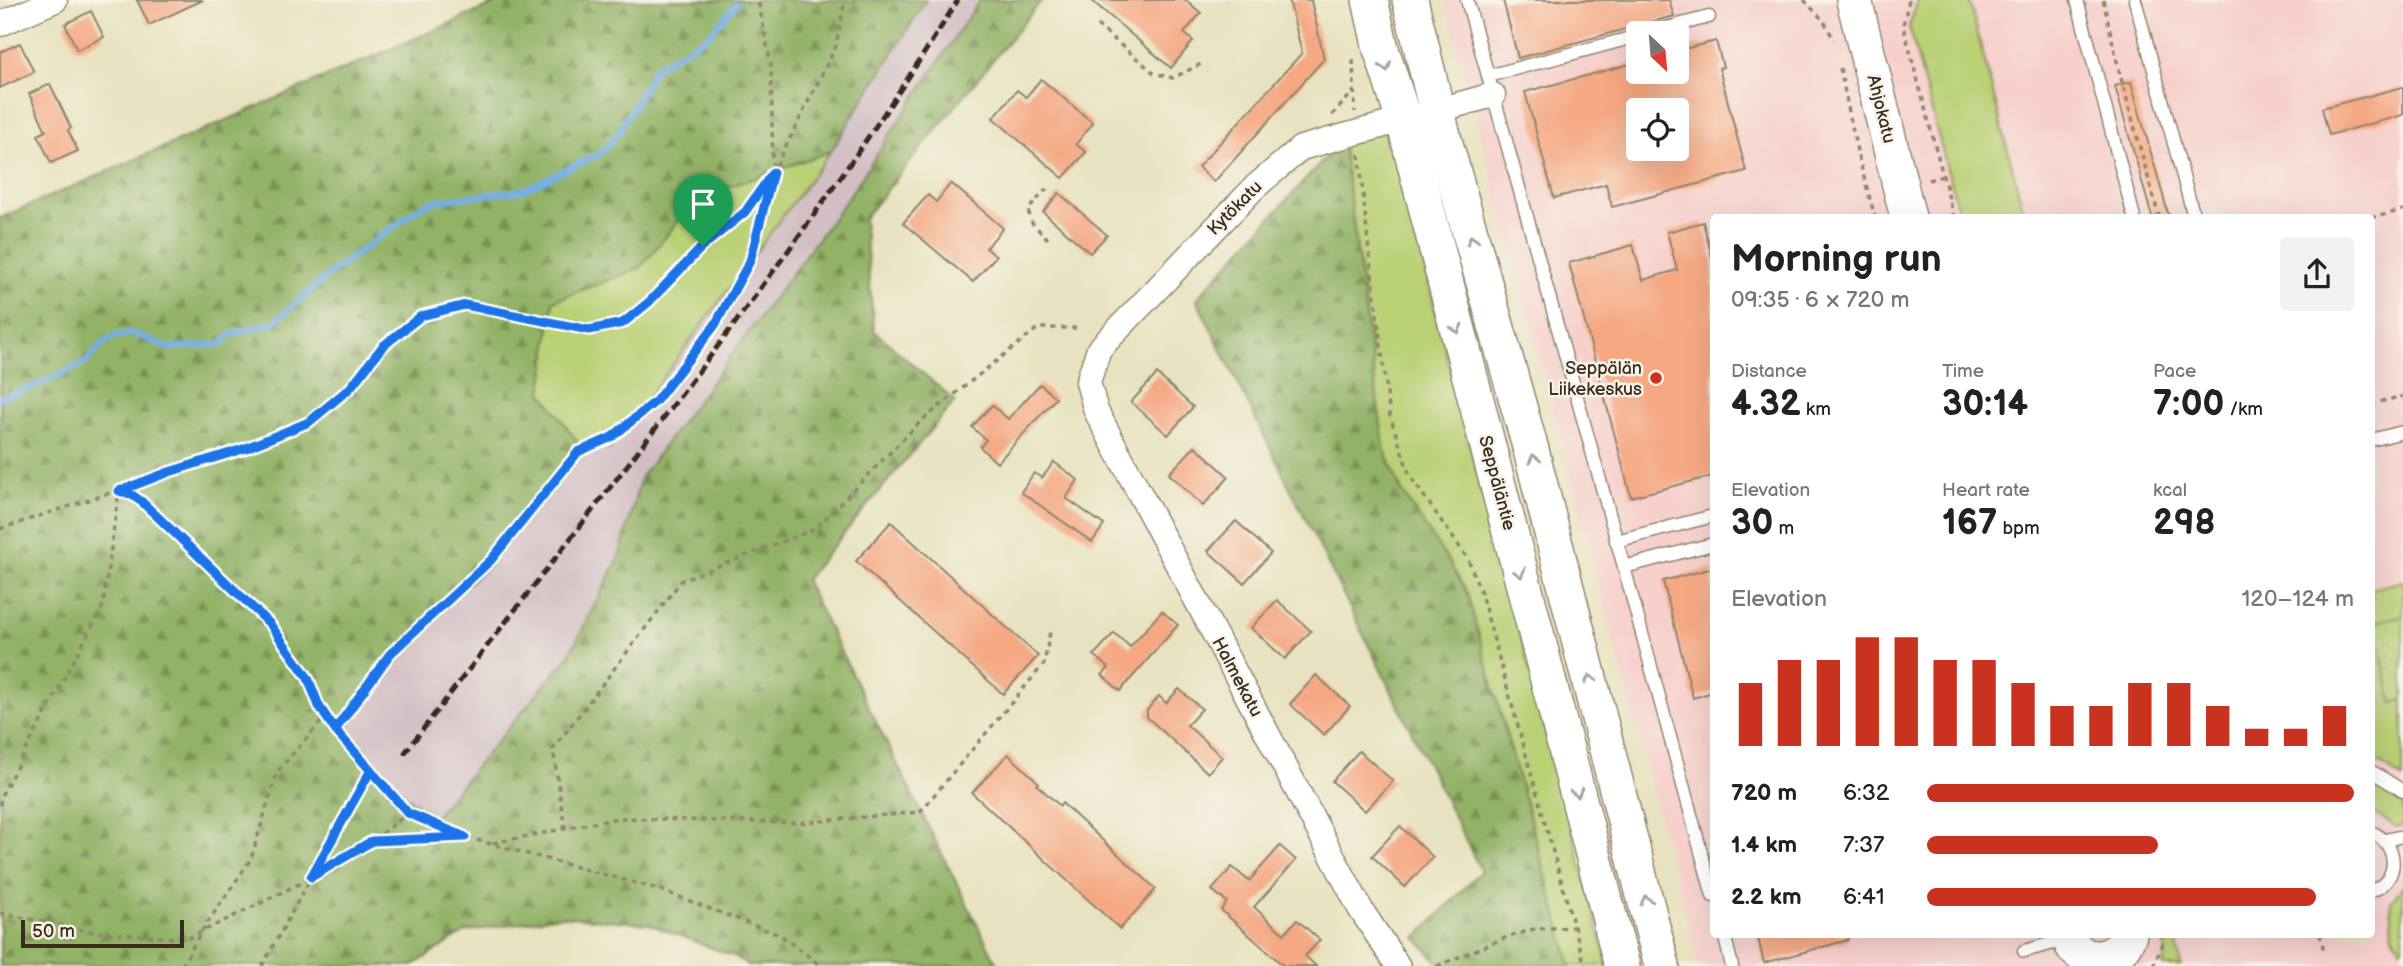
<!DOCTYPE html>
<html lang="en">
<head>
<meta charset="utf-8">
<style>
	:root { --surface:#fff; --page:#f2f2f2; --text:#222; --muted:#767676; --accent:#c8321e }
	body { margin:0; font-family:"Balsamiq Sans",sans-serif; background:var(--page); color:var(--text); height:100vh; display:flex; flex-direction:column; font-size:26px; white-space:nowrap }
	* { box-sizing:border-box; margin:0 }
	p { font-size:23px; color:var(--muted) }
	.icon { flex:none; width:38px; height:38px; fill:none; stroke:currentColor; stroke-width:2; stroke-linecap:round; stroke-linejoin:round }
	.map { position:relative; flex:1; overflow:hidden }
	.details { position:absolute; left:1710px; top:214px; width:665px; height:724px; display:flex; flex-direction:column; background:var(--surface); border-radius:7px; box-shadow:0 7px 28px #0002 }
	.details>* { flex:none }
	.needle { width:46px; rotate:154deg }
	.buttons { position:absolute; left:1626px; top:21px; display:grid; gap:14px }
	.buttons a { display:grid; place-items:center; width:63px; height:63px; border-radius:7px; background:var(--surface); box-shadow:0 7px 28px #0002; font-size:35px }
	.scale { position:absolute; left:21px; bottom:18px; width:163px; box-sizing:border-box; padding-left:7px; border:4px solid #3b2a1e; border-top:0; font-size:19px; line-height:24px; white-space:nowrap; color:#3b2a1e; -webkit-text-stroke:5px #f7f3e8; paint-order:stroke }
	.pin { position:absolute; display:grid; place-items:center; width:60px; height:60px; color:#fff; margin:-72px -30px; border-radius:50% 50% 50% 0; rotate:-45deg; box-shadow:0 0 7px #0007 }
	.pin .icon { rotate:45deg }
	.round { display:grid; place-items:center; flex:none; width:74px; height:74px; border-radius:7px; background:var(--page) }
	.summary { display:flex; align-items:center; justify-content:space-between; height:119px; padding:0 21px }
	h1 { font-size:38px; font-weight:800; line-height:52px }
	.figures { display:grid; grid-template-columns:repeat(3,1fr); gap:10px; height:119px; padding:7px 21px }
	.figures div { display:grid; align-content:center }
	.figures b { font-size:35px; font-weight:800 }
	.figures small { font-size:19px; font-weight:400 }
	.figures p { font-size:19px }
	.chart { height:196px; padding:14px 21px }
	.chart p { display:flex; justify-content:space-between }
	.chart svg { width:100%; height:126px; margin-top:7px; stroke:var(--accent); stroke-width:6 }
	ul { padding:0 21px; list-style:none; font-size:23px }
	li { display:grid; grid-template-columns:112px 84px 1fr; align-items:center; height:52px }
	li i { height:18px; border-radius:9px; background:var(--accent) }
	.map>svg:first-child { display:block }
	.built { fill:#f7d0cc; fill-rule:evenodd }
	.industrial { fill:#d2bec3 }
	.grass { fill:#b9d074; stroke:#7a7d49; stroke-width:2 }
	.forest { fill:url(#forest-firs); stroke:#666e42; stroke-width:2 }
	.park { fill:url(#park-dots); stroke:#7a7d49; stroke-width:2 }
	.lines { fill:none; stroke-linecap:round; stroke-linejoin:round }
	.stream { stroke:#76afe6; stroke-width:6 }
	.building { fill:#f5a882; fill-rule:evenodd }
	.lane-casing { stroke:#92866f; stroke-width:15 }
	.street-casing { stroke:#92866f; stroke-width:27 }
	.secondary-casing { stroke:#92866f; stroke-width:38 }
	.path { stroke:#92866f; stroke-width:3.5; stroke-dasharray:5 5; stroke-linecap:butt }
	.lane { stroke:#fff; stroke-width:12 }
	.street { stroke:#fff; stroke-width:24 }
	.secondary { stroke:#fff; stroke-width:35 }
	.rail { stroke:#3b2a1e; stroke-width:5; stroke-dasharray:10 5; stroke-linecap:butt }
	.oneway { stroke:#a79f9a }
	.route-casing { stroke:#fff; stroke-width:14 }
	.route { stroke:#1a73e8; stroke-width:9 }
	.poi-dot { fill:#c8321e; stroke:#f7f3e8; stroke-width:2.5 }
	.labels { text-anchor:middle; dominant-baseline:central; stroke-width:5; stroke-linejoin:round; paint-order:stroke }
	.street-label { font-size:18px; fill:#3b2a1e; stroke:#f7f3e8 }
	.poi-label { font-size:18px; fill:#3b2a1e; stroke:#f7f3e8; text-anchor:end }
</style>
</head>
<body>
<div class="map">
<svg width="2403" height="966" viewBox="0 0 2403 966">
	<defs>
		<pattern id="forest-firs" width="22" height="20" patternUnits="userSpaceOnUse" patternTransform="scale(1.75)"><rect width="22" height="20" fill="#92b266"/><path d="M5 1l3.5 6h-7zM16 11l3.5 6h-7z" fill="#789153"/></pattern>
		<pattern id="park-dots" width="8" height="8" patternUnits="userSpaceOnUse" patternTransform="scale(1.75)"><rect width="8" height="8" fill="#b9d074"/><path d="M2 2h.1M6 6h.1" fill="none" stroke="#a0b364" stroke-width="1.8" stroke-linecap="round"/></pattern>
	</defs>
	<rect width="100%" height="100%" fill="#f7f3e8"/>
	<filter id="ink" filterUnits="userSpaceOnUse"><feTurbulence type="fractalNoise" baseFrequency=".0143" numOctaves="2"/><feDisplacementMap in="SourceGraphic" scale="14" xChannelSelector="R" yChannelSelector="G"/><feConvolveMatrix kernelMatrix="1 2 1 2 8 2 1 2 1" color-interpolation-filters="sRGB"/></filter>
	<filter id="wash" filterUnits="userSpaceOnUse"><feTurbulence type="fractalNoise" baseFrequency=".00686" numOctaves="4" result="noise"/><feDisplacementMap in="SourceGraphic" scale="28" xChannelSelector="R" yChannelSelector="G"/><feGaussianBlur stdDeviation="1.57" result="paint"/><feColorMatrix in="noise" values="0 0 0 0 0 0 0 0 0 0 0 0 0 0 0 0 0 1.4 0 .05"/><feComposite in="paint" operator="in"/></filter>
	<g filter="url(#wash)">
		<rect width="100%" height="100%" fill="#e9e2c0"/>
		<path class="built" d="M1445 0H2403V966H1699ZM1638 33H1676V72H1638ZM1638 110H1676V149H1638ZM1713 217H2371V934H1713Z"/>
		<polygon class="industrial" points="926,0 980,0 845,202 641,477 619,558 568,657 434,817 384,779 346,729 416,628 489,566 580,446 610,449 831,151"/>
		<g class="grass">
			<polygon points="1918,0 1969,0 2025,217 1960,217 1909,26"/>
			<polygon points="1385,130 1395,151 1402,189 1429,284 1457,399 1608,966 1571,966 1467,593 1449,562 1402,492 1384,448 1342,140"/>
			<polygon points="831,151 610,449 580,446 542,392 553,301 640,268 697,198"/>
			<polygon points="2403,581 2403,779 2371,757 2371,589"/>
			<polygon points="2371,780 2403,802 2403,826 2397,827 2371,812"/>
			<polygon points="2403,886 2403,947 2401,948 2393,937 2391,902"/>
			<polygon points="2168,935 2168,934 2204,935 2180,941 2177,945 2181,966 2163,966"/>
		</g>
		<g class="forest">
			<polygon points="504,0 926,0 831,151 697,198 640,268 553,301 542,392 580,446 489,566 416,628 346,729 384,779 434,817 568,657 619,558 641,477 845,202 980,0 1042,0 864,218 874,331 955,401 805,580 998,966 749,966 733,956 649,924 560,916 465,932 412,966 0,966 0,218"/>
			<polygon points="1342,140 1384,448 1402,492 1449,562 1467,593 1571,966 1441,966 1416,938 1481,871 1196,299"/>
		</g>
		<polygon class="park" points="2403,615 2403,700 2393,703 2373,623"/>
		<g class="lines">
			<polyline class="stream" points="0,398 33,387 86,362 99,347 112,337 132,333 169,348 222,344 230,335 274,322 332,272 419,208 434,201 523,190 601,153 617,135 656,67 708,36 736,4"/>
		</g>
		<g id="blocks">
			<g class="building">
				<polygon points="137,0 203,0 149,25"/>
				<polygon points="1091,0 1186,0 1201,13 1184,33 1193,41 1171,68"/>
				<polygon points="1289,0 1311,0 1324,59 1214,182 1198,167 1302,53"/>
				<polygon points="1503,0 1669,0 1674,16 1518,58"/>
				<polygon points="91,11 104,37 77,50 65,24"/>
				<path d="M1716 41 1723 67 1719 68 1746 171 1612 207 1606 184 1554 198 1525 92 1638 62V72H1676V51ZM1638 110H1676V149H1638Z"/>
				<polygon points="20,43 34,72 0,88 0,52"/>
				<polygon points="1041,79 1093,123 1076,144 1086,152 1063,178 993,118 1017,90 1026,97"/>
				<polygon points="2131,82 2169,217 2152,217 2115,86"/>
				<polygon points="50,84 71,128 68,130 78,151 51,163 38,135 46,131 29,94"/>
				<polygon points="2403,87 2403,115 2329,135 2322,108"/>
				<polygon points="951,183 1003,228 986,248 996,256 973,282 903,223 928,195 936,202"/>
				<polygon points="1059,193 1107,235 1090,253 1043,212"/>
				<polygon points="1703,222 1713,261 1713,476 1631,497 1569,263 1633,245 1643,280 1677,270 1667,232"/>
				<polygon points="1157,374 1193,407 1168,435 1131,402"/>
				<polygon points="1040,384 1056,398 997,463 980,447 986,440 972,427 992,405 1008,419"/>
				<polygon points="1195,446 1229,477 1203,506 1169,474"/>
				<polygon points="1054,462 1078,480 1066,498 1104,525 1092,542 1021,492 1034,473 1042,478"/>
				<polygon points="1236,521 1271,553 1244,583 1208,551"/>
				<polygon points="891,522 1038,656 1003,694 856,561"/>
				<polygon points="1713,568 1713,692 1693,698 1663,581"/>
				<polygon points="1277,600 1311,631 1285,659 1251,628"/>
				<polygon points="1162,611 1178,625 1120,691 1102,675 1109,668 1094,655 1114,633 1130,647"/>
				<polygon points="1316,675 1350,706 1324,735 1290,704"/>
				<polygon points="1179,689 1202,709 1187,725 1222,757 1208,773 1147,717 1147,710 1159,696 1166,703"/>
				<polygon points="1359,751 1393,781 1365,811 1332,781"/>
				<polygon points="1008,754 1039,783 1037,785 1060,806 1062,803 1156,889 1120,929 972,793"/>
				<polygon points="1400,826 1433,857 1405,887 1372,856"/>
				<polygon points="1280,846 1296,860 1254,907 1284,934 1297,920 1320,940 1305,956 1316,966 1284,966 1221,910 1227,902 1212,890 1232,867 1249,881"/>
				<polygon points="1757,934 1847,934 1848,940 1764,963"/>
			</g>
		</g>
	</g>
	<g filter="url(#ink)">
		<use href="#blocks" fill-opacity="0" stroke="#92866f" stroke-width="2"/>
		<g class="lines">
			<defs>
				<g id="lane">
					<polyline points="1467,0 1624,567 1713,544"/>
					<polyline points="2077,0 2134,217"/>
					<polyline points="2135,0 2194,217"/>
					<polyline points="1647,33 1709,17"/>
					<polyline points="1488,76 1638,36"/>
					<polyline points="2371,440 2403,432"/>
					<polyline points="1616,541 1713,516"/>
					<polyline points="1624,567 1713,896"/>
					<polyline points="2371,771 2403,791"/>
					<path d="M2371 832C2399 843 2401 881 2371 891"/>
					<polyline points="2385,840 2403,836"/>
					<polyline points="1724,934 1732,966"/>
					<polyline points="2024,951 2069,939"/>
				</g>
				<g id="street">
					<polyline points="0,24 55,0"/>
					<polyline points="1398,966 1361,910 1096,411 1088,382 1099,349 1255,187 1301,148 1493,95"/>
				</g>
				<g id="secondary">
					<polyline points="1370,0 1381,49 1404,121 1622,966"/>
					<polyline points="1410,0 1444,140 1531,450 1662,966"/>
					<polyline points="1854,0 1908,217"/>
					<path d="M2069 934C2073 966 2119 966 2129 934"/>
				</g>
			</defs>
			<use href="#lane" class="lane-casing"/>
			<use href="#street" class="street-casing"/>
			<use href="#secondary" class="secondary-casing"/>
			<g class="path">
				<polyline points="1804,0 1824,21 1834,40"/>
				<polyline points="1909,0 1903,25 1954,217"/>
				<polyline points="2103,0 2120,74 2159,217"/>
				<polyline points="1097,25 1154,73 1173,78 1201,64"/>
				<polyline points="1353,60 1355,112"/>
				<polyline points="1840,68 1858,156 1875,217"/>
				<polyline points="1332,115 1354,91"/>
				<polyline points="1359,154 1369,252 1390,416 1410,476 1468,559 1480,590 1585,966"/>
				<polyline points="1928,180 1943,176"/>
				<polyline points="2371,218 2403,210"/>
				<polyline points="1048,239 1032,223 1028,210 1049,186"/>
				<polyline points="2371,404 2403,396"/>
				<polyline points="121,492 132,495 142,502 270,624 308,678 319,706 336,730 408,813 465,837 658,889 782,936 821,966"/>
				<polyline points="0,529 246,448 309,422 350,388 383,346 421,316 465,305 589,330 623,323 649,302 703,245 745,212 773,172 836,46 845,0"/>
				<polyline points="336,730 390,654 491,560 577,452 612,437 656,401 715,325 750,261 773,172 771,65 759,5 756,0"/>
				<polyline points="0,805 1,796 103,606 119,491"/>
				<polyline points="565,829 553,749 682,580 815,529 921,421 1038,328 1076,328"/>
				<polyline points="374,840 408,813"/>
				<polyline points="493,843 618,818 797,823 920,812 1044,664 1050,632"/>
				<polyline points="0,913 93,932 187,939 307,880 372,841 461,837"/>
				<polyline points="2320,934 2324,951"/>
				<polyline points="182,966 201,932 251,859 277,772 326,716"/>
				<polyline points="262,966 371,770"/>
				<polyline points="1437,966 1502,939 1534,929 1574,927"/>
				<polyline points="2153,966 2162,945 2160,934"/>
			</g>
			<use href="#lane" class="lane"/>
			<use href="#street" class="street"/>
			<use href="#secondary" class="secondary"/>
			<path class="rail" d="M404 754C593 506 793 264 958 0"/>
		</g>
		<defs><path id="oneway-chevron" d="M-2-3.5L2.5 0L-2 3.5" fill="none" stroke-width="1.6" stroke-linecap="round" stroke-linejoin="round" transform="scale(1.75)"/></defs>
		<g class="oneway">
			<use href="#oneway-chevron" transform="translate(1386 67) rotate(72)"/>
			<use href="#oneway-chevron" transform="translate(1472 240) rotate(-106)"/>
			<use href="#oneway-chevron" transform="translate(1457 329) rotate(75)"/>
			<use href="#oneway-chevron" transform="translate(1534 459) rotate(-104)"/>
			<use href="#oneway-chevron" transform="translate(1520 573) rotate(75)"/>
			<use href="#oneway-chevron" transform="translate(1590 679) rotate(-104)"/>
			<use href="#oneway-chevron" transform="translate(1577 793) rotate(75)"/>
			<use href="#oneway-chevron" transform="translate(1646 900) rotate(-104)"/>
		</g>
	</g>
	<g class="lines" filter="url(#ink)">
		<defs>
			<polyline id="route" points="703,246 649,302 623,323 589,330 465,305 421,316 383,346 350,388 309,422 246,448 169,472 119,491 132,495 142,502 270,624 308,678 319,706 335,730 408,813 465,837 372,841 311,877 371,770 335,730 390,654 491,560 578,452 612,437 656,401 715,325 750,261 773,172 745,212 703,246"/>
		</defs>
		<use href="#route" class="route-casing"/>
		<use href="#route" class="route"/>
	</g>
	<circle class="poi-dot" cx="1656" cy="378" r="7"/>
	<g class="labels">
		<g class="street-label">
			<text transform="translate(1881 109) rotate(76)">Ahjokatu</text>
			<text transform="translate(1235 208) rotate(-45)">Kytökatu</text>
			<text transform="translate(1497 483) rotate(75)">Seppäläntie</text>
			<text transform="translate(1237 677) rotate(62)">Halmekatu</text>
		</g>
		<g class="poi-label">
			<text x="1642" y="368">Seppälän<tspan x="1642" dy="21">Liikekeskus</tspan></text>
		</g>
	</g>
</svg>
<div class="buttons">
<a><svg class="needle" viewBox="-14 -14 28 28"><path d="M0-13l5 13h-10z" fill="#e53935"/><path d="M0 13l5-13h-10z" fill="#767676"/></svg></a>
<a><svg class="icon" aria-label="locate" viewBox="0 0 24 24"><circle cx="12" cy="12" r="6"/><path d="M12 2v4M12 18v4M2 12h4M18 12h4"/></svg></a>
</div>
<div class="scale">50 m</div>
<div class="pin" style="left:703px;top:246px;background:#1e9e55"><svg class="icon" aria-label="arrive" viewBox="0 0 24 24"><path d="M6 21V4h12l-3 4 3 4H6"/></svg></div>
<section class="details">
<div class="summary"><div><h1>Morning run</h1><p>09:35 · 6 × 720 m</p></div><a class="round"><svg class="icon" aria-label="share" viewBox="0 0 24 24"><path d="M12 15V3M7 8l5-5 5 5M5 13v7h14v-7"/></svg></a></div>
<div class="figures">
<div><p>Distance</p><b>4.32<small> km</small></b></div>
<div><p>Time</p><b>30:14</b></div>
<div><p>Pace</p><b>7:00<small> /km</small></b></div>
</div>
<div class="figures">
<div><p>Elevation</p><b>30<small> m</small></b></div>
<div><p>Heart rate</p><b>167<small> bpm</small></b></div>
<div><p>kcal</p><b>298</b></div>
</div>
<div class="chart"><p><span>Elevation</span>120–124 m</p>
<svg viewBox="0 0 160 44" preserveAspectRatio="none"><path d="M5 44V22M15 44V14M25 44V14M35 44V6M45 44V6M55 44V14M65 44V14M75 44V22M85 44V30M95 44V30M105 44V22M115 44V22M125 44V30M135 44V38M145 44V38M155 44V30"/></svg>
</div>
<ul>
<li><b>720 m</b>6:32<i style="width:100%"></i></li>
<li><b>1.4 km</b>7:37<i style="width:54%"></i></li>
<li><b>2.2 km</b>6:41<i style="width:91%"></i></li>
</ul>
</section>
</div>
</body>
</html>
